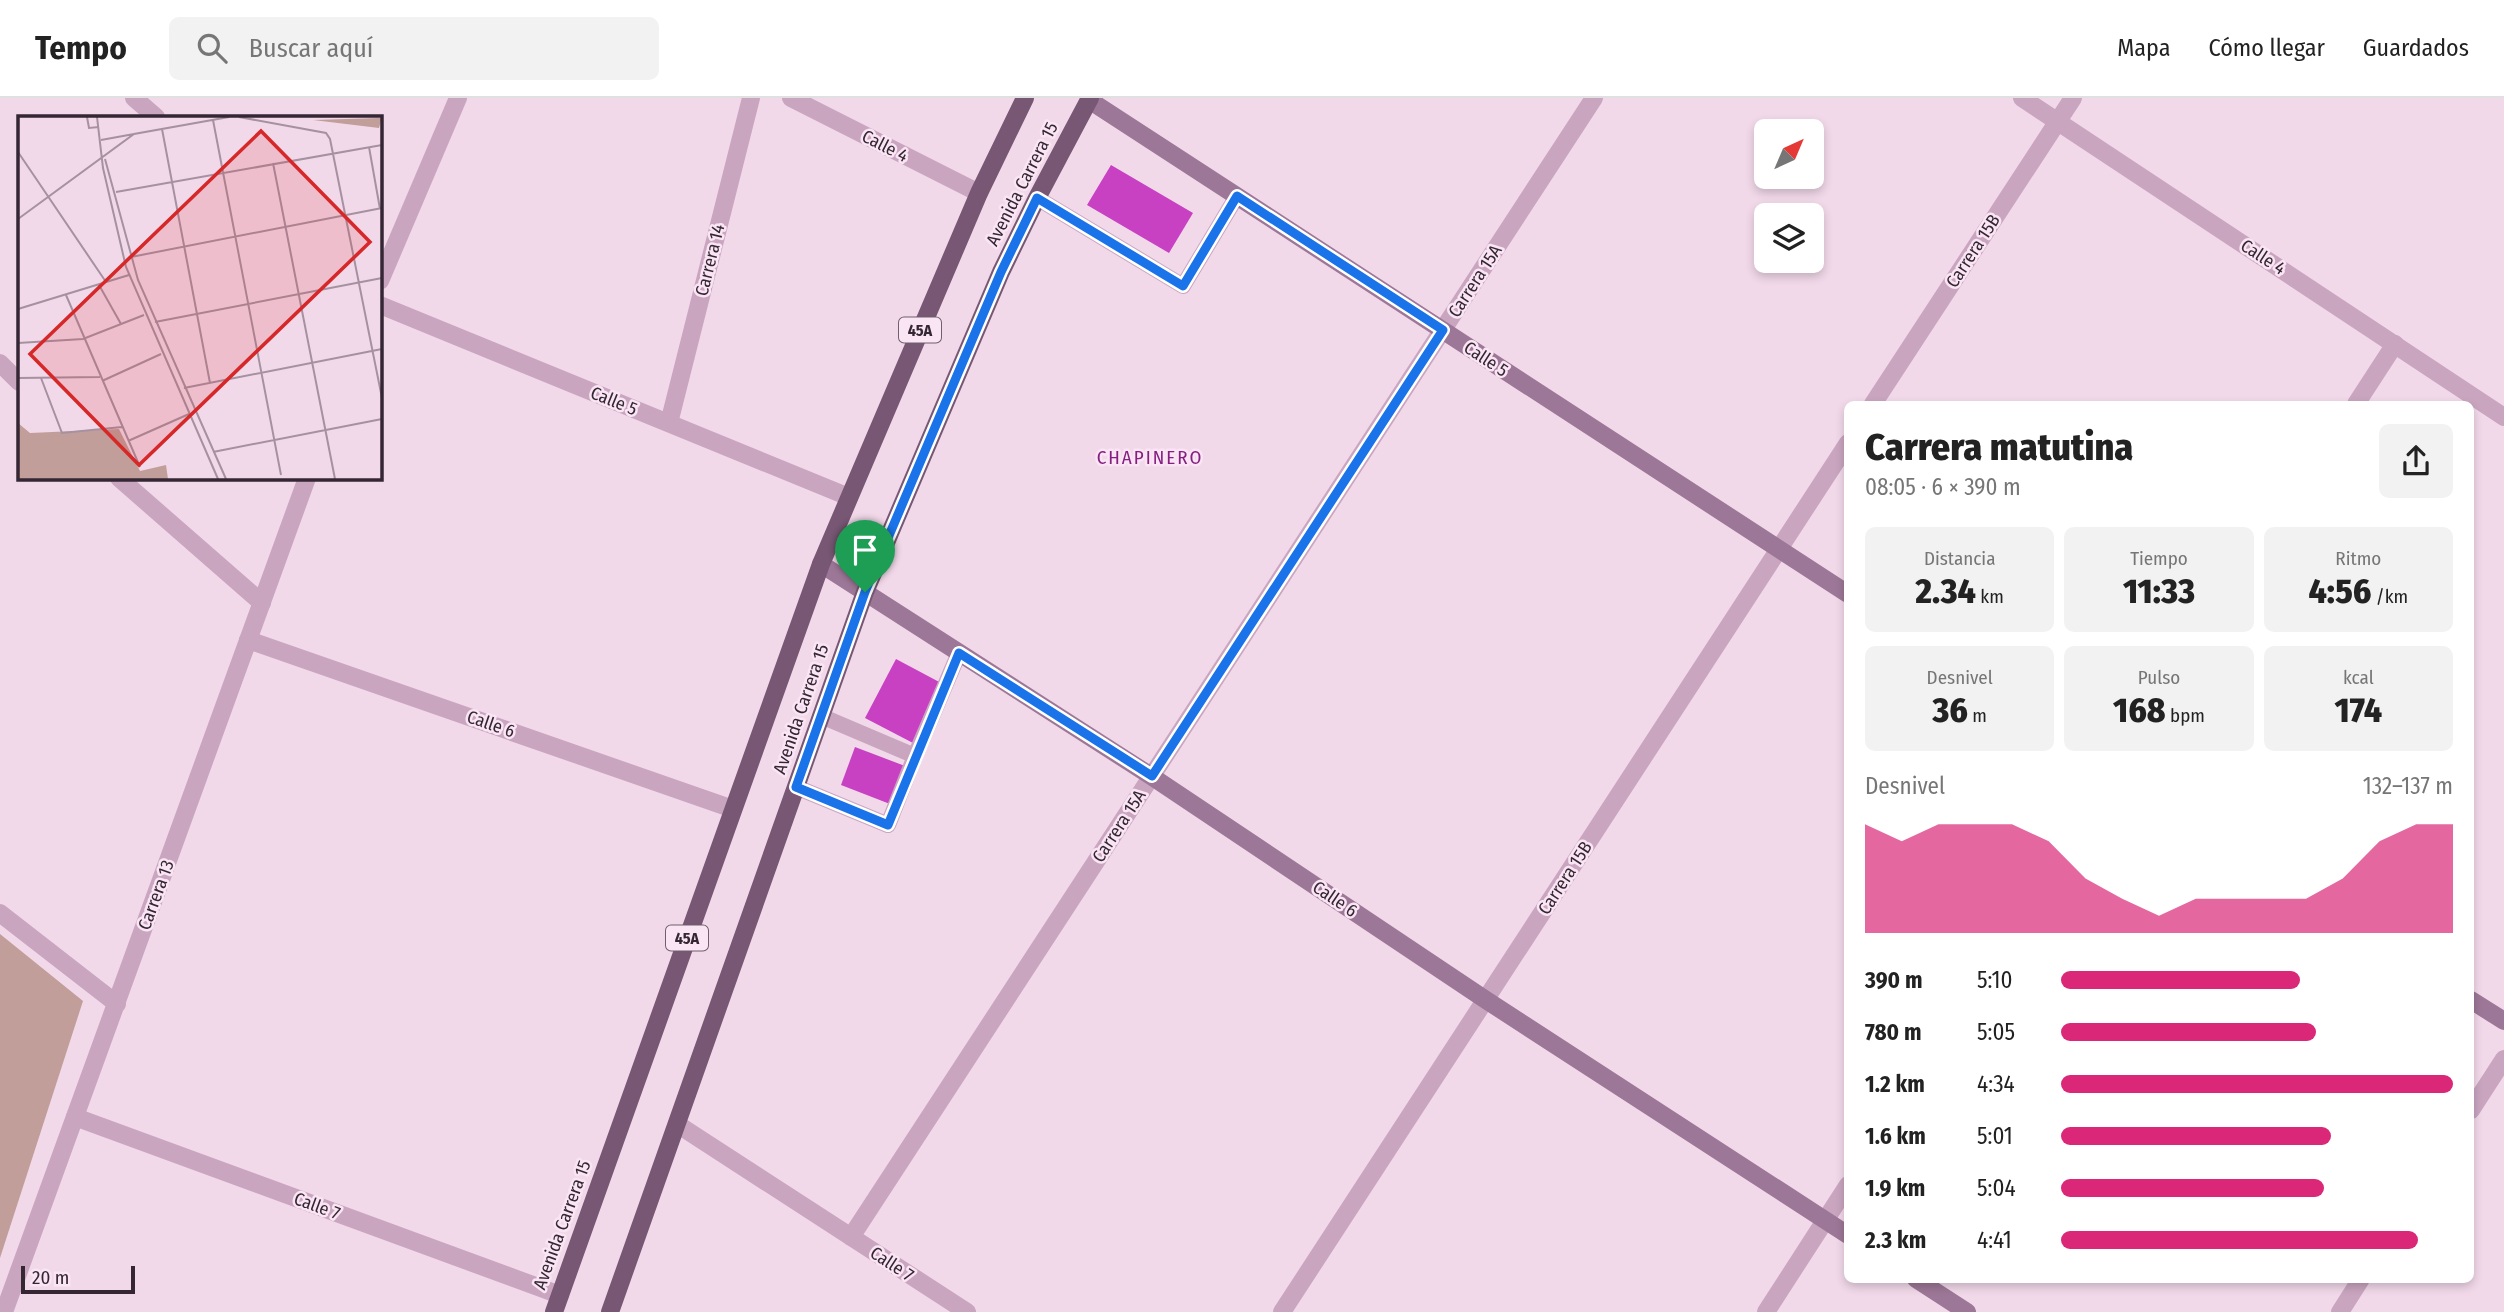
<!DOCTYPE html>
<html lang="es">
<head>
<meta charset="utf-8">
<style>
	:root { --surface:#fff; --page:#f2f2f2; --text:#222; --muted:#767676; --line:#e0e0e0; --accent:#db2777 }
	body { margin:0; font-family:"Fira Sans Condensed",sans-serif; background:var(--page); color:var(--text); height:100vh; display:flex; flex-direction:column; font-size:26px; white-space:nowrap }
	* { box-sizing:border-box; margin:0 }
	p { font-size:23px; color:var(--muted) }
	.icon { flex:none; width:38px; height:38px; fill:none; stroke:currentColor; stroke-width:2; stroke-linecap:round; stroke-linejoin:round }
	.map { position:relative; flex:1; overflow:hidden }
	.sheet { position:absolute; left:1844px; top:303px; width:630px; height:882px; display:flex; flex-direction:column; background:var(--surface); border-radius:10px; box-shadow:0 4px 10px #0003 }
	.sheet>* { flex:none }
	.needle { width:46px; rotate:44deg }
	.controls { position:absolute; left:1754px; top:21px; display:grid; gap:14px }
	.controls a { display:grid; place-items:center; width:70px; height:70px; border-radius:10px; background:var(--surface); box-shadow:0 4px 10px #0003; font-size:35px }
	.scale { position:absolute; left:21px; bottom:18px; width:114px; box-sizing:border-box; padding-left:7px; border:4px solid #352634; border-top:0; font-size:19px; line-height:24px; white-space:nowrap; color:#352634; -webkit-text-stroke:5px #f9e5f3; paint-order:stroke }
	.pin { position:absolute; display:grid; place-items:center; width:60px; height:60px; color:#fff; margin:-72px -30px; border-radius:50% 50% 50% 0; rotate:-45deg; box-shadow:0 0 7px #0007 }
	.pin .icon { rotate:45deg }
	.round { display:grid; place-items:center; flex:none; width:74px; height:74px; border-radius:10px; background:var(--page) }
	.head { display:flex; align-items:center; justify-content:space-between; height:119px; padding:0 21px }
	h1 { font-size:38px; font-weight:800; line-height:52px }
	.metrics { display:grid; grid-template-columns:repeat(3,1fr); gap:10px; height:119px; padding:7px 21px }
	.metrics div { display:grid; align-content:center; border-radius:10px; background:var(--page); text-align:center }
	.metrics b { font-size:35px; font-weight:800 }
	.metrics small { font-size:19px; font-weight:400 }
	.metrics p { font-size:19px }
	.chart { height:196px; padding:14px 21px }
	.chart p { display:flex; justify-content:space-between }
	.chart svg { width:100%; height:126px; margin-top:7px; fill:var(--accent); opacity:.7 }
	ul { padding:0 21px; list-style:none; font-size:23px }
	li { display:grid; grid-template-columns:112px 84px 1fr; align-items:center; height:52px }
	li i { height:18px; border-radius:9px; background:var(--accent) }
	header { display:flex; align-items:center; gap:42px; box-sizing:border-box; height:98px; padding:0 35px; background:var(--surface); border-bottom:2px solid var(--line) }
	header strong { font-size:33px }
	nav { display:flex; gap:38px; margin-inline-start:auto; font-size:24px }
	.search { width:490px; height:63px; background:var(--page); display:flex; align-items:center; gap:18px; box-sizing:border-box; padding:0 24px; border-radius:10px; color:var(--muted); font-size:26px }
	.map>svg:first-child { display:block }
	.green { fill:#c19e99 }
	.building { fill:#c741c2 }
	.lines { fill:none; stroke-linecap:round; stroke-linejoin:round }
	.lane { stroke:#caa5c0; stroke-width:16 }
	.street { stroke:#caa5c0; stroke-width:18 }
	.secondary { stroke:#9d7797; stroke-width:18 }
	.primary { stroke:#775773; stroke-width:18 }
	.route-casing { stroke:#fff; stroke-width:14 }
	.route { stroke:#1a73e8; stroke-width:9 }
	.labels { text-anchor:middle; dominant-baseline:central; stroke-width:5; stroke-linejoin:round; paint-order:stroke }
	.shield { fill:#f9e5f3; stroke:#705f6d; stroke-width:2 }
	.shield-label { font-size:16px; font-weight:bold; fill:#352634 }
	.street-label { font-size:18px; fill:#352634; stroke:#f9e5f3 }
	.neighbourhood-label { font-size:19px; letter-spacing:2px; fill:#851f81; stroke:#f9e5f3 }
	.inset-road { fill:none; stroke:#a691a1; stroke-width:2 }
	.view { fill:#d62828; fill-opacity:0.15; stroke:#d62828; stroke-width:3.5 }
	.inset-edge { fill:none; stroke:#352634; stroke-width:3.5 }
</style>
</head>
<body>
<header>
<strong>Tempo</strong>
<div class="search"><svg class="icon" aria-label="search" viewBox="0 0 24 24"><circle cx="10" cy="10" r="6"/><path d="M15 15l6 6"/></svg>Buscar aquí</div>
<nav><a>Mapa</a><a>Cómo llegar</a><a>Guardados</a></nav>
</header>
<div class="map">
<svg width="2504" height="1214" viewBox="0 0 2504 1214">
	<rect width="100%" height="100%" fill="#f2d9ea"/>
	<polygon class="green" points="0,836 83,903 0,1160"/>
	<g class="building">
		<polygon points="1111,67 1193,115 1169,155 1087,107"/>
		<polygon points="896,561 943,586 913,645 865,620"/>
		<polygon points="855,649 905,668 890,706 841,687"/>
	</g>
	<g class="lines">
		<g class="lane">
			<polyline points="1037,100 1183,188 1237,98"/>
			<polyline points="821,618 915,658 959,555"/>
			<polyline points="796,689 888,727 915,658"/>
		</g>
		<g class="street">
			<polyline points="134,0 156,19"/>
			<polyline points="791,0 979,95"/>
			<polyline points="2022,0 2504,319"/>
			<polyline points="380,183 458,0"/>
			<polyline points="380,207 849,399"/>
			<polyline points="0,265 19,284"/>
			<polyline points="1873,306 2073,0"/>
			<polyline points="2356,306 2395,246"/>
			<polyline points="669,325 751,0"/>
			<polyline points="119,380 262,505"/>
			<polyline points="248,542 733,711"/>
			<polyline points="0,815 117,906"/>
			<polyline points="2471,1012 2504,961"/>
			<polyline points="75,1019 560,1197"/>
			<polyline points="677,1026 967,1214"/>
			<polyline points="851,1139 1594,0"/>
			<polyline points="4,1214 307,380"/>
			<polyline points="1282,1214 1848,345"/>
			<polyline points="1766,1214 1848,1087"/>
			<polyline points="2340,1214 2361,1181"/>
		</g>
		<g class="secondary">
			<polyline points="1089,2 1848,496"/>
			<polyline points="821,466 1151,678 1486,902 1848,1137"/>
			<polyline points="2471,902 2504,923"/>
			<polyline points="1916,1181 1967,1214"/>
		</g>
		<g class="primary">
			<polyline points="554,1214 821,466 979,95 1025,0"/>
			<polyline points="610,1214 865,494 1001,174 1037,100 1090,0"/>
		</g>
	</g>
	<g class="lines">
		<defs>
			<polygon id="route" points="1237,98 1443,232 1152,678 959,555 888,727 796,689 865,494 1001,174 1037,100 1183,188"/>
		</defs>
		<use href="#route" class="route-casing"/>
		<use href="#route" class="route"/>
	</g>
	<g class="labels">
		<g class="shield">
			<rect x="899" y="219.5" width="42" height="25" rx="5"/>
			<rect x="666" y="827.5" width="42" height="25" rx="5"/>
		</g>
		<g class="shield-label">
			<text x="920" y="232">45A</text>
			<text x="687" y="840">45A</text>
		</g>
		<g class="street-label">
			<text transform="translate(885 48) rotate(27)">Calle 4</text>
			<text transform="translate(1022 86) rotate(-63)">Avenida Carrera 15</text>
			<text transform="translate(1973 153) rotate(-57)">Carrera 15B</text>
			<text transform="translate(2263 159) rotate(33)">Calle 4</text>
			<text transform="translate(710 162) rotate(-76)">Carrera 14</text>
			<text transform="translate(1475 183) rotate(-57)">Carrera 15A</text>
			<text transform="translate(1486 261) rotate(33)">Calle 5</text>
			<text transform="translate(614 303) rotate(22)">Calle 5</text>
			<text transform="translate(801 611) rotate(-71)">Avenida Carrera 15</text>
			<text transform="translate(491 626) rotate(19)">Calle 6</text>
			<text transform="translate(1119 728) rotate(-57)">Carrera 15A</text>
			<text transform="translate(1565 780) rotate(-57)">Carrera 15B</text>
			<text transform="translate(156 797) rotate(-70)">Carrera 13</text>
			<text transform="translate(1335 801) rotate(34)">Calle 6</text>
			<text transform="translate(317 1108) rotate(20)">Calle 7</text>
			<text transform="translate(562 1127) rotate(-70)">Avenida Carrera 15</text>
			<text transform="translate(892 1166) rotate(33)">Calle 7</text>
		</g>
		<g class="neighbourhood-label">
			<text x="1150" y="359">CHAPINERO</text>
		</g>
	</g>
	<g transform="translate(18 18)">
		<rect width="364" height="364" fill="#f2d9ea"/>
		<path d="M364 2 361 12 295 4 360 2ZM0 307 12 317 101 313 122 355 148 349 150 363H0Z" fill="#c19e99"/>
		<path class="inset-road" d="M69 1 71 12 81 11M79 1 85 52 108 151 200 363M221 1 308 17 312 23 364 282M195 4 263 359M144 13 192 267M83 24 116 18M351 31 362 93M0 36 88 166M87 43 120 164 208 363M255 47 317 363M98 76 364 29M0 103 116 18 211 1M113 141 364 92M81 169 103 208M48 179 122 351M0 193 111 159M137 206 364 162M0 227 65 223 126 199M0 262 82 261M23 262 44 317 104 311M84 265 143 238M166 272 364 233M110 325 171 298M195 336 364 303"/>
		<path class="view" d="M243 15 352 126 121 349 12 238Z"/>
		<rect width="364" height="364" class="inset-edge"/>
	</g>
</svg>
<div class="controls">
<a><svg class="needle" viewBox="-14 -14 28 28"><path d="M0-13l5 13h-10z" fill="#e53935"/><path d="M0 13l5-13h-10z" fill="#767676"/></svg></a>
<a><svg class="icon" aria-label="layers" viewBox="0 0 24 24"><path d="M12 4l9 5-9 5-9-5zM3 14l9 5 9-5"/></svg></a>
</div>
<div class="scale">20 m</div>
<div class="pin" style="left:865px;top:494px;background:#1e9e55"><svg class="icon" aria-label="arrive" viewBox="0 0 24 24"><path d="M6 21V4h12l-3 4 3 4H6"/></svg></div>
<section class="sheet">
<div class="head"><div><h1>Carrera matutina</h1><p>08:05 · 6 × 390 m</p></div><a class="round"><svg class="icon" aria-label="share" viewBox="0 0 24 24"><path d="M12 15V3M7 8l5-5 5 5M5 13v7h14v-7"/></svg></a></div>
<div class="metrics">
<div><p>Distancia</p><b>2.34<small> km</small></b></div>
<div><p>Tiempo</p><b>11:33</b></div>
<div><p>Ritmo</p><b>4:56<small> /km</small></b></div>
</div>
<div class="metrics">
<div><p>Desnivel</p><b>36<small> m</small></b></div>
<div><p>Pulso</p><b>168<small> bpm</small></b></div>
<div><p>kcal</p><b>174</b></div>
</div>
<div class="chart"><p><span>Desnivel</span>132–137 m</p>
<svg viewBox="0 0 160 44" preserveAspectRatio="none"><path d="M0 44V6L10 12L20 6L30 6L40 6L50 12L60 25L70 32L80 38L90 32L100 32L110 32L120 32L130 25L140 12L150 6L160 6V44z"/></svg>
</div>
<ul>
<li><b>390 m</b>5:10<i style="width:61%"></i></li>
<li><b>780 m</b>5:05<i style="width:65%"></i></li>
<li><b>1.2 km</b>4:34<i style="width:100%"></i></li>
<li><b>1.6 km</b>5:01<i style="width:69%"></i></li>
<li><b>1.9 km</b>5:04<i style="width:67%"></i></li>
<li><b>2.3 km</b>4:41<i style="width:91%"></i></li>
</ul>
</section>
</div>
</body>
</html>
